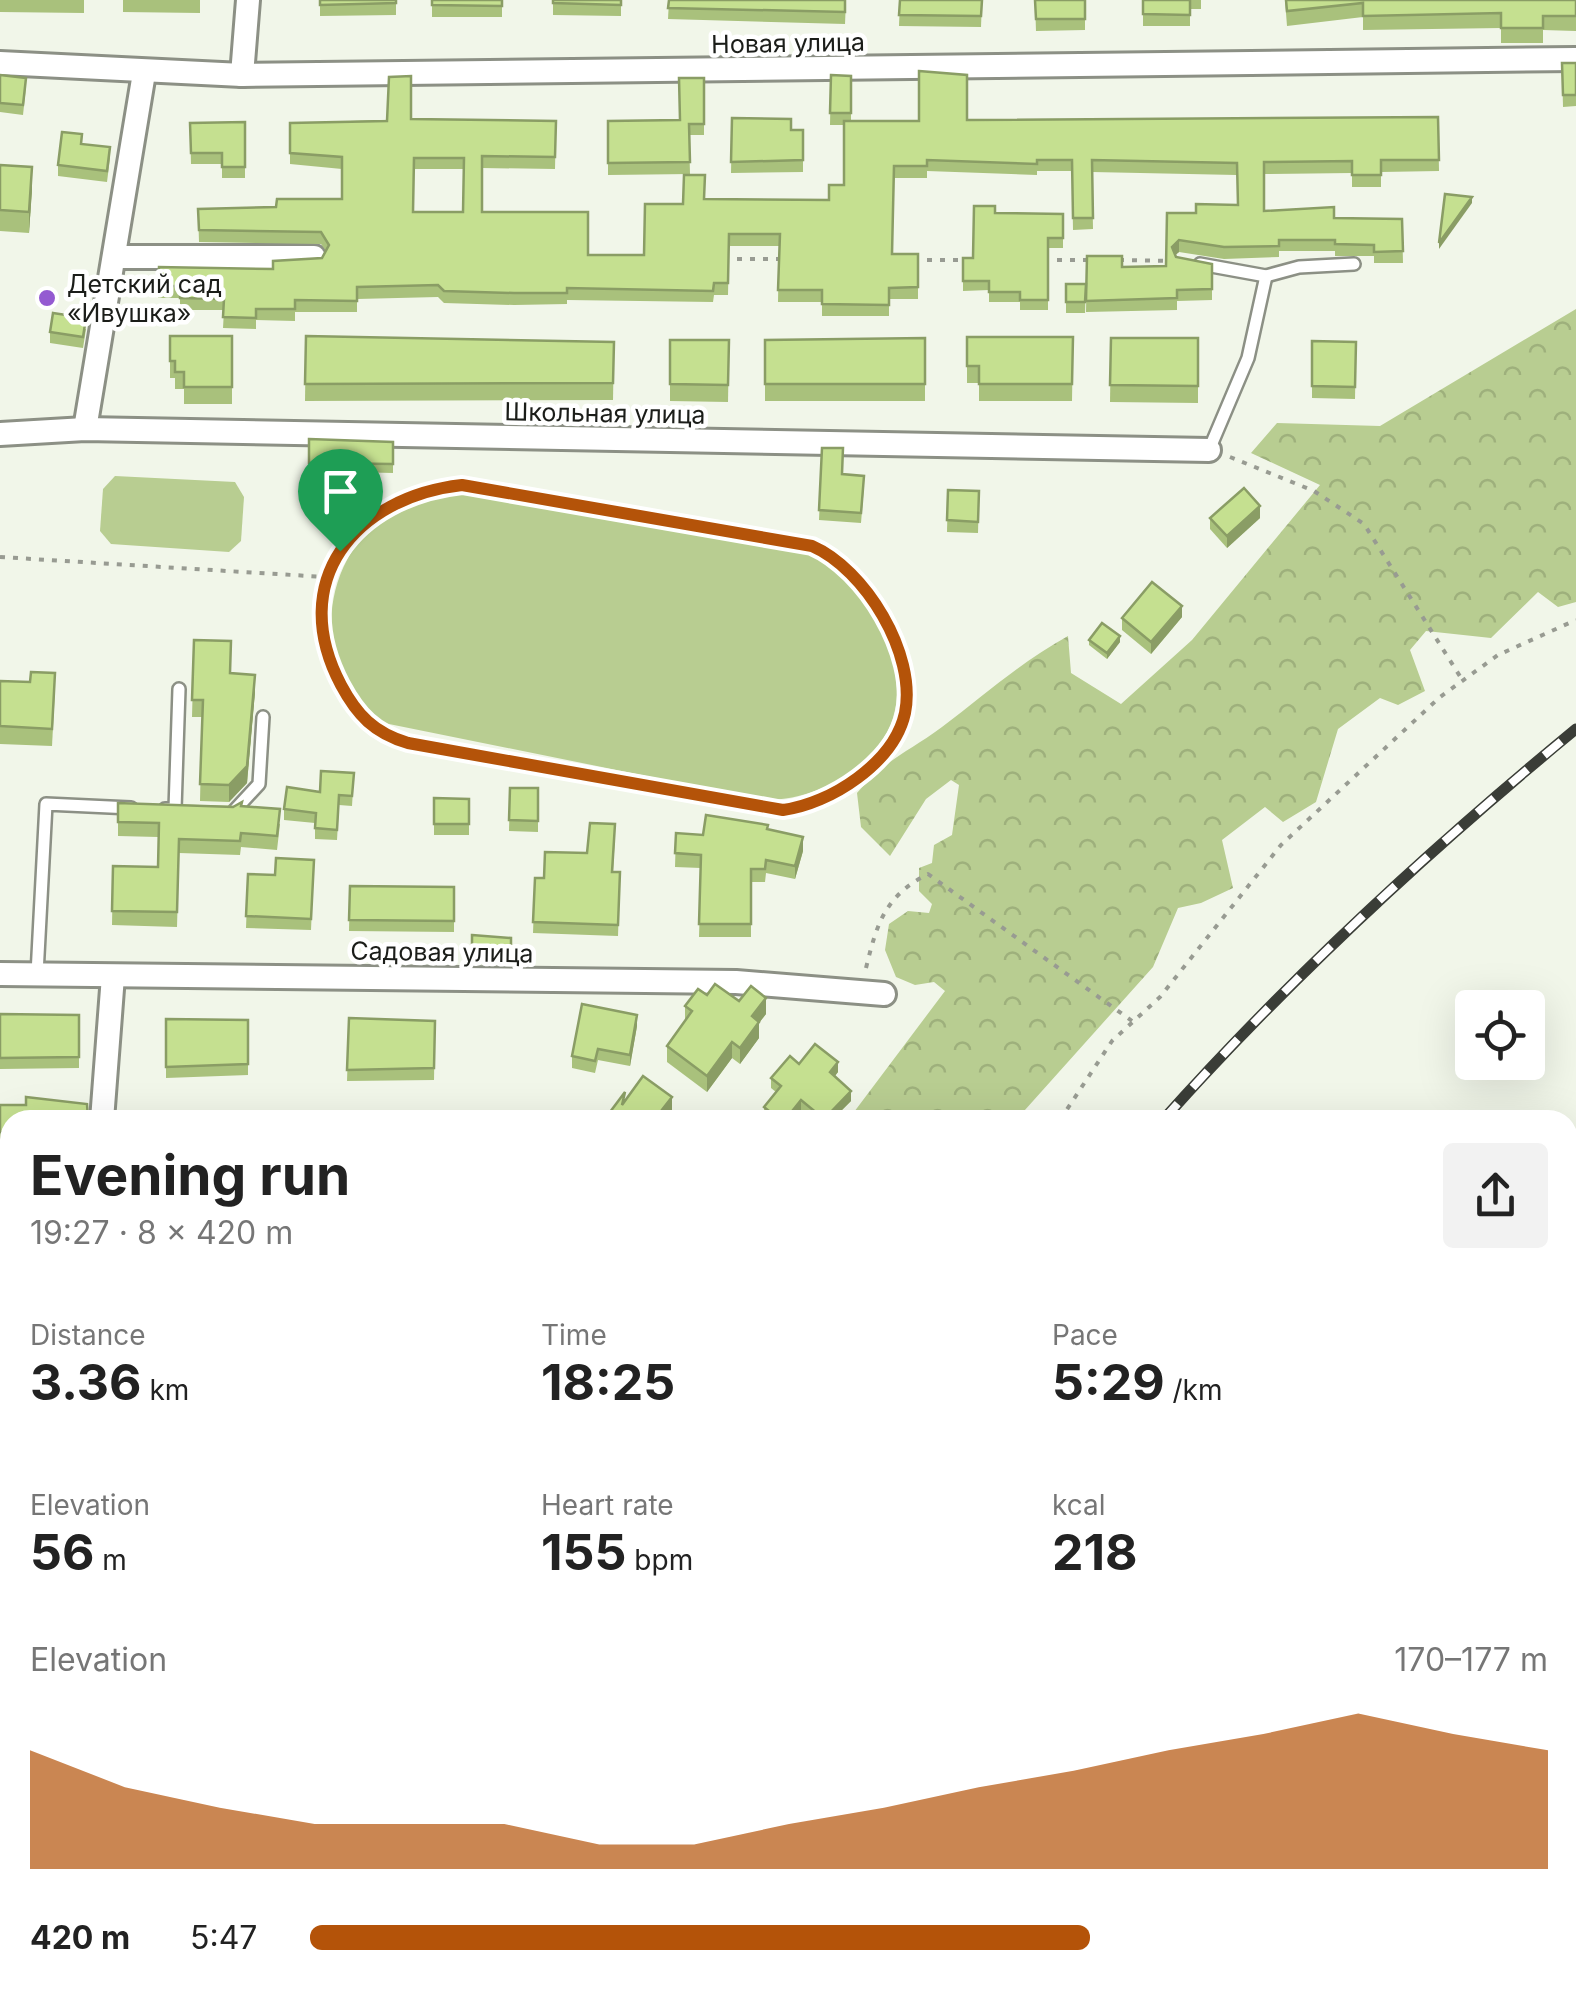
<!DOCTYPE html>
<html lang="en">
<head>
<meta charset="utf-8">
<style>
	:root { --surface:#fff; --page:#f2f2f2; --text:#222; --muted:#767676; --accent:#b45309 }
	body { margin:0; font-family:Inter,sans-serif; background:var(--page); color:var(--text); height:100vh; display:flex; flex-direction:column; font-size:38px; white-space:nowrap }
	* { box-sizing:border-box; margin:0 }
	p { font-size:32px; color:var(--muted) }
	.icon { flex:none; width:55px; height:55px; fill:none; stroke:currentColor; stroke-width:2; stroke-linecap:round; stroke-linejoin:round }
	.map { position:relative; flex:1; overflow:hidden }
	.details { position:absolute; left:0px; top:1110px; width:1578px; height:885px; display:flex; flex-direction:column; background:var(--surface); border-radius:30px 30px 0 0; box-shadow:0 10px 40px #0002 }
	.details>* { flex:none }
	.tools { position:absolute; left:1455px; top:990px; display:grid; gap:20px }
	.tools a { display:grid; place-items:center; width:90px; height:90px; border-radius:10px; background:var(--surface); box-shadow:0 10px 40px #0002; font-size:50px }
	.pin { position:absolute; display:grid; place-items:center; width:85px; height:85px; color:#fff; margin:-102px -42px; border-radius:50% 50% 50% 0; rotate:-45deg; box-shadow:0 0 10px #0007 }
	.pin .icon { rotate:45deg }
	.round { display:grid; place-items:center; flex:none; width:105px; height:105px; border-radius:10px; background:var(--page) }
	.overview { display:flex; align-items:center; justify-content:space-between; height:170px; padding:0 30px }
	h1 { font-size:55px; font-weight:700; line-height:75px }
	.figures { display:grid; grid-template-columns:repeat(3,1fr); gap:15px; height:170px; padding:10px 30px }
	.figures div { display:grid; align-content:center }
	.figures b { font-size:50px; font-weight:700 }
	.figures small { font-size:28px; font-weight:400 }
	.figures p { font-size:28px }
	.chart { height:280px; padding:20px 30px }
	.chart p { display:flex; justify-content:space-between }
	.chart svg { width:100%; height:180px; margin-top:10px; fill:var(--accent); opacity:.7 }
	ul { padding:0 30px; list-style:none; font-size:32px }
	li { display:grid; grid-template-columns:160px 120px 1fr; align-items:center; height:75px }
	li i { height:25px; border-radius:12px; background:var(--accent) }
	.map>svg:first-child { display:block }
	.grass { fill:#b8cd91 }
	.forest { fill:url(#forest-crowns) }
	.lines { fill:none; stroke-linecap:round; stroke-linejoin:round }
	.service-casing { stroke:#8c9085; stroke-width:16 }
	.minor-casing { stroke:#8c9085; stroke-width:28 }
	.path { stroke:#989b92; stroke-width:4; stroke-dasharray:5 8; stroke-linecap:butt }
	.service { stroke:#fff; stroke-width:11 }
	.minor { stroke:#fff; stroke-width:22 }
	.rail-casing { stroke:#3a3d37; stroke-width:11 }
	.rail { stroke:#fff; stroke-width:8; stroke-dasharray:22; stroke-linecap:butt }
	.wall { fill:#a9c17c; fill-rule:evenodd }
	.shaded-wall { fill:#8a9d65 }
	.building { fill:#c5e090; stroke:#8a9d65; stroke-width:2.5; fill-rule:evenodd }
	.route-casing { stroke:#fff; stroke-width:20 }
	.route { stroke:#b45309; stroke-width:12 }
	.poi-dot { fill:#945ad1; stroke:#fff; stroke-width:4 }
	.labels { text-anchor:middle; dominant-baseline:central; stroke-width:9; stroke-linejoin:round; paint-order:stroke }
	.street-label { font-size:25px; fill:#1b1d19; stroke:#fff }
	.poi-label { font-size:25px; fill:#1b1d19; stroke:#fff; text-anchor:start }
</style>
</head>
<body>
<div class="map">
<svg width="1576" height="1995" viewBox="0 0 1576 1995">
	<defs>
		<pattern id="forest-crowns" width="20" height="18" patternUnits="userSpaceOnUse" patternTransform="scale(2.5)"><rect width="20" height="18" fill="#b8cd91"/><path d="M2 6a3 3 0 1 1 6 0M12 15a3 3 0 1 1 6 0" fill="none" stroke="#9eb07c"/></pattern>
	</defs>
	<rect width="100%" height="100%" fill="#f1f6e9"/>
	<g class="grass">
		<polygon points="115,476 235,482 244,497 241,541 229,552 111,544 100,531 103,489"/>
		<path d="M468 489 800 549C856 567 908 650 895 710 884 765 817 801 765 800L384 723C306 670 319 557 394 508 415 494 443 492 468 489Z"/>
		<polygon points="1576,1483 1576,1995 1163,1995 1171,1985 1568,1985 1568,1494"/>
	</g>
	<g class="forest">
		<path d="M1576 309V602L1558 607 1538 592 1491 638 1426 631 1410 650 1425 691 1398 705 1380 698 1338 729 1316 802 1283 822 1265 807 1222 840 1233 888 1201 903 1178 908 1153 967 1016 1120H848L945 991 934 982 915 985 896 977 885 950 889 924 908 911 929 913 932 904 919 891V868L932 863 934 845 952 835 959 785 951 780 926 799 890 856 861 827 857 793C887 758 907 753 942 727 984 695 1021 662 1068 636L1071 673 1121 704 1192 640 1320 485 1251 453 1277 423 1380 426Z"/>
		<polygon points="285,1985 406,1985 399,1995 278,1995"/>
	</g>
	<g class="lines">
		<defs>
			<g id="service">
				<polyline points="1200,264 1266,276 1299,267 1354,264"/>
				<polyline points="1209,450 1248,358 1266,276"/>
				<polyline points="165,809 175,809 179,689"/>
				<polyline points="234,811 259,784 263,717"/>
				<polyline points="37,974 46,804 131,808"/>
				<polyline points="0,1161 10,1162"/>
			</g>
			<g id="minor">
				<polyline points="0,63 242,75 1576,59"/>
				<polyline points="242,75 248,0"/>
				<polyline points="116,257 314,257"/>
				<polyline points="85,429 144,73"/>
				<polyline points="0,434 85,429 1209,450"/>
				<polyline points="0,974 736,982 884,994"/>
				<polyline points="102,1120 113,976"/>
				<polyline points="0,1438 10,1444"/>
				<polyline points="0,1961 10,1949"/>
			</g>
		</defs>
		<use href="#service" class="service-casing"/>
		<use href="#minor" class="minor-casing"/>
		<g class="path">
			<polyline points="724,259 780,259"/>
			<polyline points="914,260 965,260"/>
			<polyline points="1044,260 1090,260"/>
			<polyline points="1119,260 1170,261"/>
			<polyline points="1230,457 1314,491 1364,524 1463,681"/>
			<path d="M461 485 812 546C865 569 917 654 905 713 894 763 830 804 783 810L408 743C374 733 358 715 341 685 286 581 355 498 461 485Z"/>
			<polyline points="0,557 325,577"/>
			<path d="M866 968C877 923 885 896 928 874L1132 1021"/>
			<polyline points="1060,1120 1112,1041 1160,997 1281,845 1440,697 1498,655 1576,620"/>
			<polyline points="1568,1480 1576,1470"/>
			<polyline points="452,1995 461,1985"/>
			<polyline points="1156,1995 1164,1985"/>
		</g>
		<use href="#service" class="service"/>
		<use href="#minor" class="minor"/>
		<defs>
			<g id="rail">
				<path d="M1163 1120C1289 979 1430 849 1576 729"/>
				<polyline points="518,1995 525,1985"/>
			</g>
		</defs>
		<use href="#rail" class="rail-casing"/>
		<use href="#rail" class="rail"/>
	</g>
	<g class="wall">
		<polygon points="0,0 84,0 84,13 0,12"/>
		<polygon points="123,0 200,0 200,13 123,12"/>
		<polygon points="320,0 396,0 396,15 320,16"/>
		<rect x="432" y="0" width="70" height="17"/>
		<polygon points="553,0 621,0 621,16 553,15"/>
		<polygon points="669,0 846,0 845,24 668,19"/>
		<polygon points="900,0 982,0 981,27 899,26"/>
		<polygon points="1035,0 1085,0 1085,30 1036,31"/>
		<polygon points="1143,0 1201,0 1201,9 1190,9 1190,26 1143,26"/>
		<polygon points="1285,0 1576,0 1576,31 1543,30 1543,43 1501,43 1501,28 1363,30 1363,17 1287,26"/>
		<polygon points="1562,63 1576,63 1576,106 1563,107"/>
		<polygon points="0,75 26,87 23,115 0,112"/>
		<path d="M831 75 851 76V121L1438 117 1439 171 1381 172V187H1352V173L1264 174V211L1334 218 1402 219 1403 263H1374V256H1335V251H1279V257L1224 259 1179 252 1175 255 1176 257 1212 264V300L1177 301V310L1086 312 1087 256 1122 267 1166 266 1167 213H1196L1237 205V175L1092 172 1093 229 1073 230 1072 171H1037V175L927 171V178H894L892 254H918V299H889V316H822V302H778L779 246H729L728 295H714L713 302 567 300V304L514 305 444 303 438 297 357 299V312H295V321L256 320V329L223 328 224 310H180V298H158L159 267 273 269 322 258 326 251 321 244 199 242 198 209 276 207 342 199V169L290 164V123L411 119 556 121 555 169 482 168V212L588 255H644L683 204 705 199 829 200 844 185V125H830ZM414 169H463V212H413Z"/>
		<polygon points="704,78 704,135 689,135 690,174 608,175 608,121 680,120"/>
		<polygon points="732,118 791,130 803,130 803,172 731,173"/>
		<polygon points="245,122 245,178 222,178 222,164 191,164 190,123"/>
		<polygon points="82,144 110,158 107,182 58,176 58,165"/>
		<polygon points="0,165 32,189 29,233 0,231"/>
		<polygon points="995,213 1063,214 1063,248 1048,248 1048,310 1020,310 1020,302 989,302 989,290 963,291 963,258 973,258"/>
		<polygon points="1066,284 1086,284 1085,313 1066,313"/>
		<polygon points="86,329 83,348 50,343 50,332"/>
		<polygon points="170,336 232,336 232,404 184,404 184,389 175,389 175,378 170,378"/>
		<polygon points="306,336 614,342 613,400 305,401"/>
		<polygon points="967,337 1073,337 1072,401 979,401 979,383 967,383"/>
		<polygon points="925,338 925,401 765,401 765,340"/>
		<polygon points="1111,338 1198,338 1198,403 1110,402"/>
		<polygon points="670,340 729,340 728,402 670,401"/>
		<polygon points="1312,341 1356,342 1355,399 1312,398"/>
		<polygon points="309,439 393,442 393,473 309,471"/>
		<polygon points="822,448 842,474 864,486 861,523 819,520"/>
		<polygon points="948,490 979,491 978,533 947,532"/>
		<polygon points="1210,518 1260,518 1227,548 1210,529"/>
		<polygon points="1182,617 1151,654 1122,630 1122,618"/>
		<polygon points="194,640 231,674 255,692 247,783 229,802 200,801 202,717 192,717"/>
		<polygon points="1089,640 1120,642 1107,659 1089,645"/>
		<polygon points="0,681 55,690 52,746 0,744"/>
		<polygon points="354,773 352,806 339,805 337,840 315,839 315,823 284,820 284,809"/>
		<polygon points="510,788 538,788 538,832 509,831"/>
		<polygon points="434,798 469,799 469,835 434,835"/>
		<polygon points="118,803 241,806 280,824 277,850 241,847 240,855 179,853 177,927 112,925 113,866 158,867 158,837 118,836"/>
		<polygon points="767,829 803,851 795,879 766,873 765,882 751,882 751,937 699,937 701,868 675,867 676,833 703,835"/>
		<polygon points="615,835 613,872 620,872 618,936 533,933 535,878 544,878"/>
		<polygon points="314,860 311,930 246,928 248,874 275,875"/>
		<polygon points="350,886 454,887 454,932 349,931"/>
		<polygon points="472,935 511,938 511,965 472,964"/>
		<polygon points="707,995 739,1001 766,1014 759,1023 759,1038 740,1064 732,1058 707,1092 667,1062 667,1046 685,1022 685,1006"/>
		<polygon points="0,1014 79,1015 79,1068 0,1069"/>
		<polygon points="349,1018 435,1021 434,1080 347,1081"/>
		<polygon points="166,1019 248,1020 248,1075 166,1078"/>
		<polygon points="637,1026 630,1066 598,1060 595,1073 572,1068 572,1056"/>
		<polygon points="799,1064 838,1072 835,1076 851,1101 832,1120 813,1120 801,1110 793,1120 767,1120 764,1117 764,1107 776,1092 771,1088 771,1078"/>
		<polygon points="87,1104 10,1120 10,1145 0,1144 0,1105"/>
		<polygon points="0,1225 10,1230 10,1313 7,1318 0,1314"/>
		<polygon points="10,1349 10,1398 0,1393 0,1367"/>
		<polygon points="10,1510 10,1592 0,1585 0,1526"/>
		<polygon points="10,1760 10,1921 1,1937 0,1871 2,1867 0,1866 0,1814 8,1799 0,1794 0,1778"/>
		<polygon points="142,1985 166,1985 159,1995"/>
	</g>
	<g class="shaded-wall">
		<polygon points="32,167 32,189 29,233 29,212"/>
		<polygon points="1472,197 1472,203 1439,249 1439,243"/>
		<polygon points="1179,240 1179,252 1172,258 1172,247"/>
		<polygon points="1260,506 1260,518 1227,548 1227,536"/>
		<polygon points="1182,606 1182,617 1151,654 1151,642"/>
		<polygon points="1120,636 1120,642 1107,659 1107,653"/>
		<polygon points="255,675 255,692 247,783 229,802 229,785"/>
		<polygon points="803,837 803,851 795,879 795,866"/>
		<polygon points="766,998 766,1014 759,1023 759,1038 740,1064 740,1048 752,1016"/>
		<polygon points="637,1015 637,1026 630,1066 630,1055"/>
		<polygon points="732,1042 732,1058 707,1092 707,1076"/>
		<polygon points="838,1062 838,1072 830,1082 830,1072"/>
		<polygon points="851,1091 851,1101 832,1120 824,1120"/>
		<polygon points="672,1097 672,1114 667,1120 654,1120"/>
		<polygon points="801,1100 801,1110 793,1120 785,1120"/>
		<polygon points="10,1297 10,1313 7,1318 7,1302"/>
		<polygon points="10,1909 10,1921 1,1937 1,1926"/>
		<polygon points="158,1985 166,1985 159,1995 158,1995"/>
	</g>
	<g class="building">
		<polygon points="320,0 396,0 396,3 320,5"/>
		<polygon points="432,0 502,0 502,6 432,5"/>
		<polygon points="553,0 621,0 621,5 553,3"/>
		<polygon points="669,0 845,0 845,12 668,8"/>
		<polygon points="900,0 982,0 981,16 899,15"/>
		<polygon points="1035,0 1085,0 1085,19 1036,19"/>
		<polygon points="1143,0 1190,0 1190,15 1143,14"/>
		<polygon points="1286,0 1576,0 1576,16 1543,16 1543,28 1501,28 1501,13 1363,16 1363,3 1287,11"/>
		<polygon points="1562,63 1576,63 1576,95 1563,95"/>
		<path d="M919 71 967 75V120L1438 117 1439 160H1381V175H1352V161L1264 162V211L1334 207V218L1402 219 1403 251 1374 252V245L1335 244V240H1279V246L1224 247 1179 240 1172 247 1176 257 1212 264V289L1177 290V298L1086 301 1087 256H1122V267L1166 266 1167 213H1196V204L1238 205 1237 163 1092 160 1093 218H1073L1072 160H1037V164L927 160V166H894L892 254H918V287L889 288V305L822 304V290H778L780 234H729L728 283H714L713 291 567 288V293H514L444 291 438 285 357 287V301L295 300V309H256V318L223 317 224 299 180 298V286H158L159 267 273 269V261L322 258 329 245 321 232 199 230 198 209 276 207 277 199H342V157L290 153V123L387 121 389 77 411 76V119L556 121 555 157 482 156V212H588V255H644L645 204H683L684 175H705L704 199 829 200V185H844V121H919ZM414 158H464L463 212H413Z"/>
		<polygon points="0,75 26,78 23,105 0,103"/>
		<polygon points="831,75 851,76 851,113 830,113"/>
		<polygon points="679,78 704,78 704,124 689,124 690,162 608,163 608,121 680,120"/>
		<polygon points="732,118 791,119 791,130 803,130 803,160 731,162"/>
		<polygon points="245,122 245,167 222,167 222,153 191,153 190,123"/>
		<polygon points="62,132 82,134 81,144 110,147 107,171 58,165"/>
		<polygon points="0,165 32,167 29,212 0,210"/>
		<polygon points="1445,194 1472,197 1439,243"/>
		<polygon points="974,206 995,206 995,213 1063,214 1063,238 1048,238 1048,300 1020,300 1020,292 989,292 989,281 963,281 963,258 973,258"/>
		<polygon points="1066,284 1086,284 1085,302 1066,302"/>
		<polygon points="53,313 86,318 83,337 50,332"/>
		<polygon points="170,336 232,336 232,387 184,387 184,372 175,372 175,361 170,361"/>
		<polygon points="306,336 614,342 613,383 305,384"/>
		<polygon points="967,337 1073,337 1072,384 979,384 979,366 967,366"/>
		<polygon points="925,338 925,384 765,384 765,340"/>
		<polygon points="1111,338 1198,338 1198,386 1110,385"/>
		<polygon points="670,340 729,340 728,385 670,384"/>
		<polygon points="1312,341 1356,342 1355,387 1312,386"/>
		<polygon points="309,439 393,442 393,464 309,463"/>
		<polygon points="822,448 843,448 842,474 864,476 861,513 819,510"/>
		<polygon points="1244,488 1260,506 1227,536 1210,518"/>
		<polygon points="948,490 979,491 978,522 947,520"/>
		<polygon points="1152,582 1182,606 1151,642 1122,618"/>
		<polygon points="1102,623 1120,636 1107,653 1089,640"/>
		<polygon points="194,640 231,641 230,673 255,675 247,766 229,785 200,784 203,700 192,700"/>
		<polygon points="31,672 55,673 52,729 0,726 0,681 30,682"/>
		<polygon points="321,771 354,773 352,796 339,795 337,830 315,828 316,813 284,809 287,787 320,792"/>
		<polygon points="510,788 538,788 538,821 509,820"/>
		<polygon points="434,798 469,799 469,824 434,824"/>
		<polygon points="242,802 241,806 280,809 277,836 241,833 240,841 179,839 177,912 112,911 113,866 158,867 159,823 118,822 118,803 233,807"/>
		<polygon points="706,815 768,825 767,829 803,837 795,866 766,860 765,869 751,869 751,924 699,924 701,855 675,853 676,833 703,835"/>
		<polygon points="590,823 615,824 612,872 620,872 618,925 533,922 535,878 544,878 545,852 587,853"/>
		<polygon points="276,858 314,860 311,919 246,916 248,874 275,875"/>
		<polygon points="350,886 454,887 454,921 349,920"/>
		<polygon points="472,935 511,938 511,959 472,958"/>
		<polygon points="715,984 739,1001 751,986 766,998 752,1016 759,1022 740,1048 732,1042 707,1076 667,1046 692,1011 685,1006 698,989 707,995"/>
		<polygon points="582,1004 637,1015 630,1055 598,1049 595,1061 572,1056"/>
		<polygon points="0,1014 79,1015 79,1057 0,1058"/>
		<polygon points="349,1018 435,1021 434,1068 347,1070"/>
		<polygon points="166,1019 248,1020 248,1064 166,1067"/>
		<polygon points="815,1044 838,1062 830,1072 851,1091 824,1119 801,1100 785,1120 780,1120 764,1107 781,1086 771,1078 790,1056 799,1064"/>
		<polygon points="643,1076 672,1097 654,1120 604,1120 625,1092 622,1105"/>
		<polygon points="26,1097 87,1104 88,1120 10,1120 10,1133 0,1132 0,1105 26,1105"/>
		<polygon points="0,1225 10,1230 10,1297 7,1302 0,1298"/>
		<polygon points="10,1349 10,1382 0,1377 0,1367"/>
		<polygon points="10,1510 10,1576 0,1570 0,1540 6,1530 0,1526"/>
		<polygon points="10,1760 10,1790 0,1784 0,1778"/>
		<polygon points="10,1794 10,1862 0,1856 0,1814"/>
		<polygon points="6,1860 10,1861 10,1909 1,1926 0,1871"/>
		<polygon points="10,1981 10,1985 48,1985 65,1995 11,1995 4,1991"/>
		<polygon points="923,1985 925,1985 939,1995 916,1995"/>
	</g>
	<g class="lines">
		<defs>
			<path id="route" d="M462 485 812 546C865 569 917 654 905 713 894 763 830 804 783 810L408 743C374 733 357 715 341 685 286 581 355 497 462 485Z"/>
		</defs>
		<use href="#route" class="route-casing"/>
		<use href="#route" class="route"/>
	</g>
	<circle class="poi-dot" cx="47" cy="298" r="10"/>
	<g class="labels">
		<g class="street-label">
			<text transform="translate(788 43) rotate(-1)">Новая улица</text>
			<text transform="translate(605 413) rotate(1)">Школьная улица</text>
			<text transform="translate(442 952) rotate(1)">Садовая улица</text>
		</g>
		<g class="poi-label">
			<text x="67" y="284">Детский сад<tspan x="67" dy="29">«Ивушка»</tspan></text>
		</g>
	</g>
</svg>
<div class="tools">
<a><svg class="icon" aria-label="locate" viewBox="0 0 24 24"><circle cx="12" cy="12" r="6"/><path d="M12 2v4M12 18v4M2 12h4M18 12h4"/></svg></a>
</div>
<div class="pin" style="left:340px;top:551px;background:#1e9e55"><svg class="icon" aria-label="arrive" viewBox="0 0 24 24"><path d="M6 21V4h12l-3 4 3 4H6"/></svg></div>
<section class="details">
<div class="overview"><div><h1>Evening run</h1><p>19:27 · 8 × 420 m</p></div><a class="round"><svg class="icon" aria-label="share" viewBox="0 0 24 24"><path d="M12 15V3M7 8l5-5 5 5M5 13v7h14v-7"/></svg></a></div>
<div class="figures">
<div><p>Distance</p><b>3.36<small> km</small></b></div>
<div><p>Time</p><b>18:25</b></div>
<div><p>Pace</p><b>5:29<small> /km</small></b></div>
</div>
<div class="figures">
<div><p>Elevation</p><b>56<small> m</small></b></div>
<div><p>Heart rate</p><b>155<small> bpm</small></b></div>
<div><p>kcal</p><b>218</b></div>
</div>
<div class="chart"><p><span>Elevation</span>170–177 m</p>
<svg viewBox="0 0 160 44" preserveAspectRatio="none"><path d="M0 44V15L10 24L20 29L30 33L40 33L50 33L60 38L70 38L80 33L90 29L100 24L110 20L120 15L130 11L140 6L150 11L160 15V44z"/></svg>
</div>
<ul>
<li><b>420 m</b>5:47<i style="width:63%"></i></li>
</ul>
</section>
</div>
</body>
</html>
